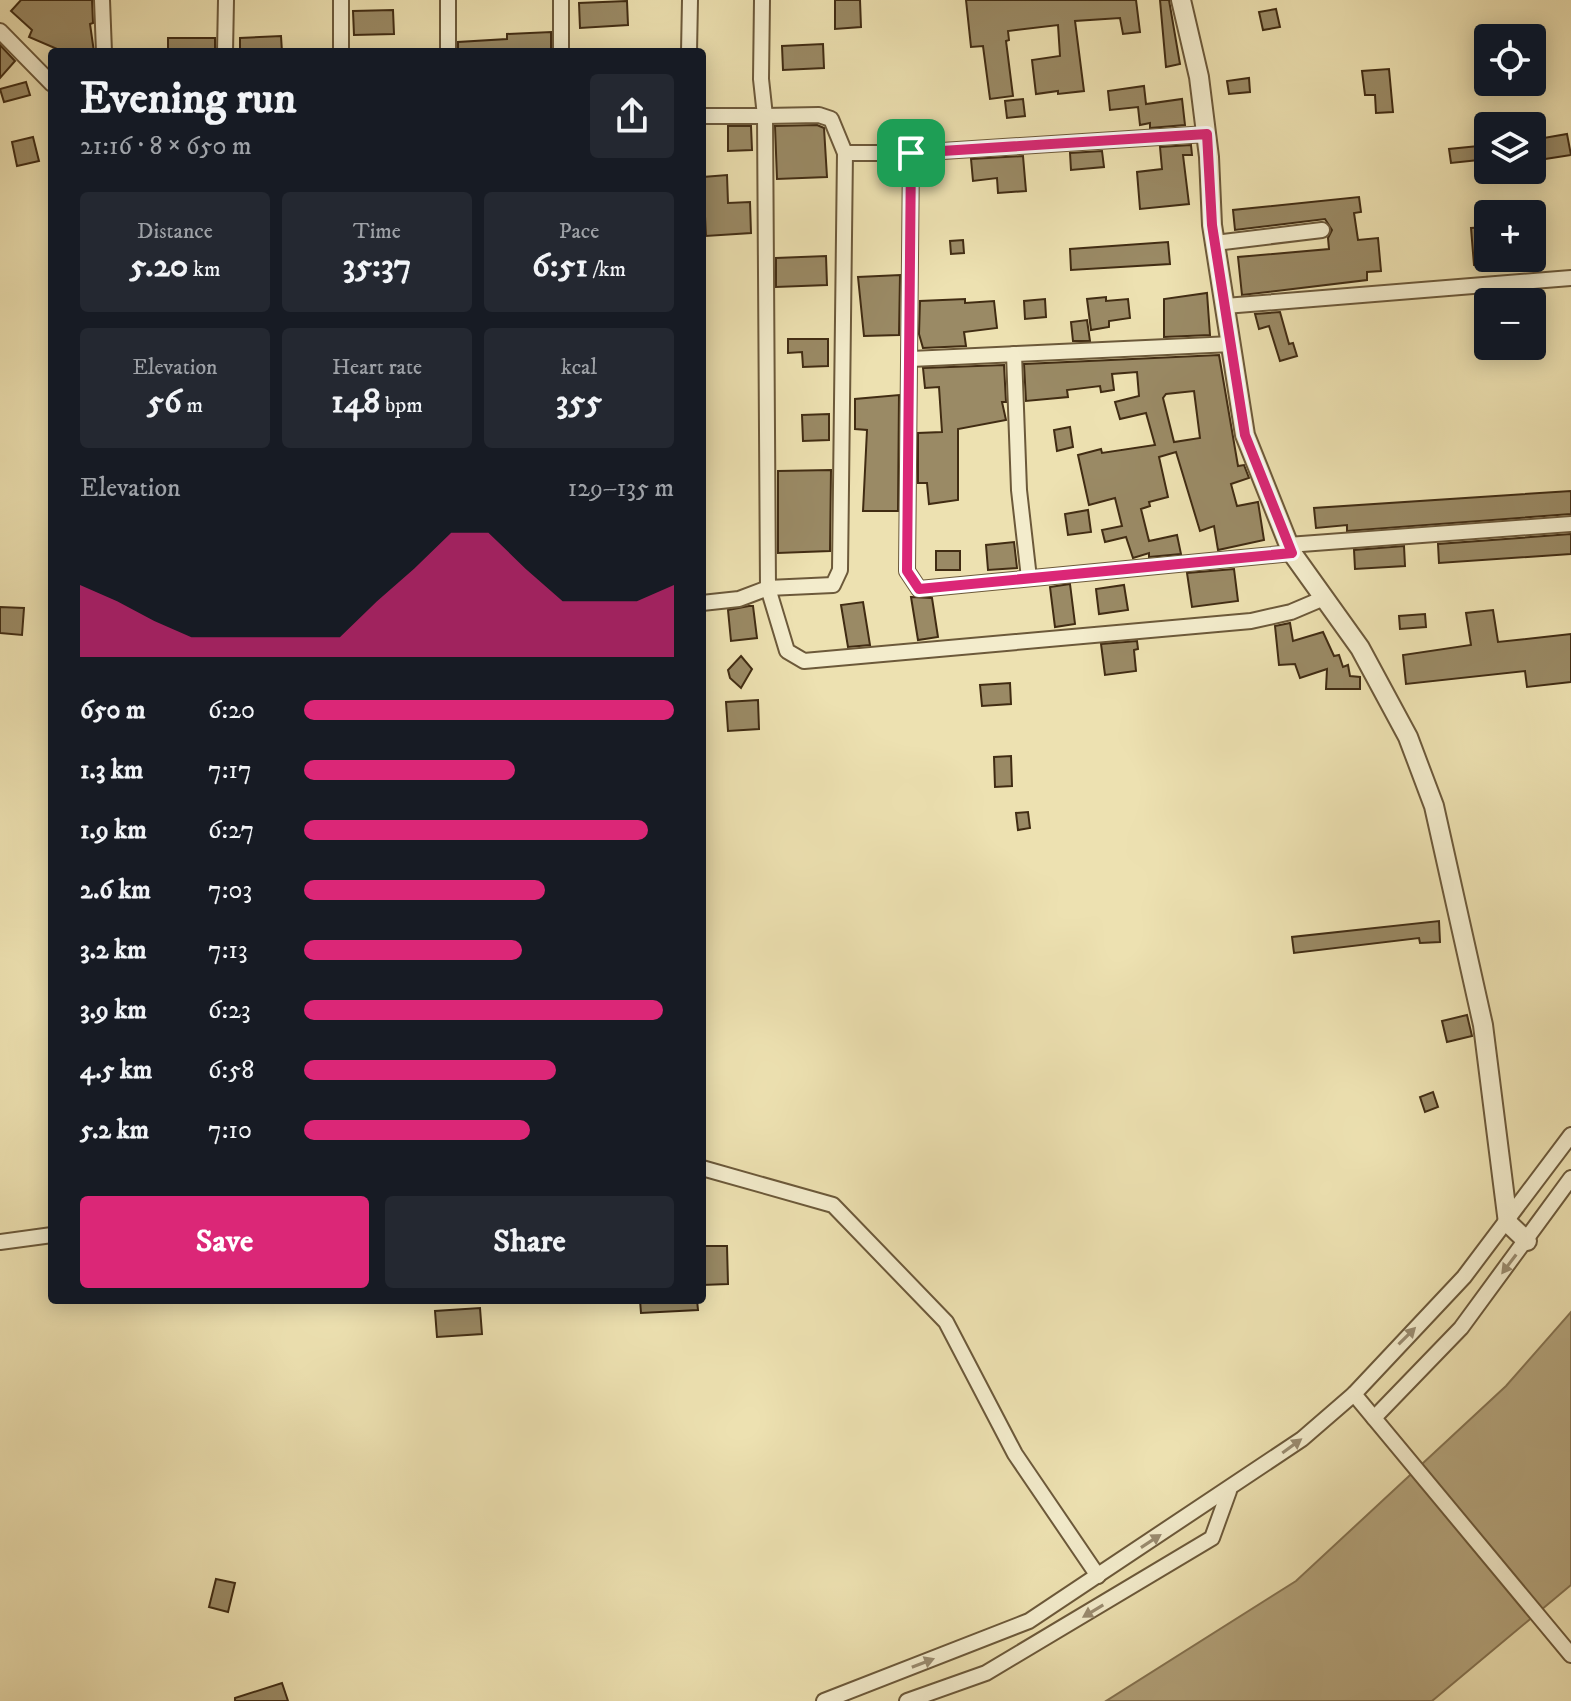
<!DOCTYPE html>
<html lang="en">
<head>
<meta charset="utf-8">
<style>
	:root { --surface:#171b24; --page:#242831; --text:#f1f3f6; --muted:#9ea1a6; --accent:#db2777 }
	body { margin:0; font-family:"IM FELL DW Pica",serif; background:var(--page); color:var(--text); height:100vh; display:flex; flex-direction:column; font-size:30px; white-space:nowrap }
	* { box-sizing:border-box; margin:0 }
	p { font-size:26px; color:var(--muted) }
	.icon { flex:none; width:44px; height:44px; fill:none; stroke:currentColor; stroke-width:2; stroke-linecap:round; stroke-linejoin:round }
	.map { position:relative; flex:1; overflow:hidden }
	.details { position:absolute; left:48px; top:48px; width:658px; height:1256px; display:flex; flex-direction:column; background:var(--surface); border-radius:8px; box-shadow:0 4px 20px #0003 }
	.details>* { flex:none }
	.fabs { position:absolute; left:1474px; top:24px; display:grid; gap:16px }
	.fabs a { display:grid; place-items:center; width:72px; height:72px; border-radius:8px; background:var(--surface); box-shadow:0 4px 20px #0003; font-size:40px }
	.pin { position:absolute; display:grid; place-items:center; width:68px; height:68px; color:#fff; margin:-34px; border-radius:16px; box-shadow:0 4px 12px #0006 }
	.round { display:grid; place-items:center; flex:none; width:84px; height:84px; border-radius:8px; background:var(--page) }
	.overview { display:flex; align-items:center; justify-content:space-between; height:136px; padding:0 32px }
	h1 { font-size:44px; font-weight:700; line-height:60px }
	.stats { display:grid; grid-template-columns:repeat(3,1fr); gap:12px; height:136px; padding:8px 32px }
	.stats div { display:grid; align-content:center; border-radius:8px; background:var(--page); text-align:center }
	.stats b { font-size:34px; font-weight:700 }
	.stats small { font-size:22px; font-weight:400 }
	.stats p { font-size:22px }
	.chart { height:224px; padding:16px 32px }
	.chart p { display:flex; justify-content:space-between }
	.chart svg { width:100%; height:144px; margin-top:8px; fill:var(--accent); opacity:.7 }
	.button { display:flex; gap:16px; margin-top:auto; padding:16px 32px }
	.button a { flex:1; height:92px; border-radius:8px; background:var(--accent); color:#fff; font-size:32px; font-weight:700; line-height:92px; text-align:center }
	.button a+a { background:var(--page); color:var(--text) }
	ul { padding:0 32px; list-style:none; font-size:26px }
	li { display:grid; grid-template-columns:128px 96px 1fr; align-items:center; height:60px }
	li i { height:20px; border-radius:10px; background:var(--accent) }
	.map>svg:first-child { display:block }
	.water { fill:#b3a37b; stroke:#857351; stroke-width:2 }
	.building { fill:#9a8a65; stroke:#412c13; stroke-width:2; fill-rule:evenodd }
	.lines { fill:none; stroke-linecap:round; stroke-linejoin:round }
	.minor-casing { stroke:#6c593a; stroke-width:18 }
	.tertiary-casing { stroke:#6c593a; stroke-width:22 }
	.minor { stroke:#f3eccc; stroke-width:14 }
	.tertiary { stroke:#f3eccc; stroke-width:18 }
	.oneway { fill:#9a8c70 }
	.route-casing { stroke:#fff; stroke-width:16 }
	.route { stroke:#db2777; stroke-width:10 }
</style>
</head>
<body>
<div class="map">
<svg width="1571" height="1701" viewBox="0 0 1571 1701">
	<rect width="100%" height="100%" fill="#ede1b1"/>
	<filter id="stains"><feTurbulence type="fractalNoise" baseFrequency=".0025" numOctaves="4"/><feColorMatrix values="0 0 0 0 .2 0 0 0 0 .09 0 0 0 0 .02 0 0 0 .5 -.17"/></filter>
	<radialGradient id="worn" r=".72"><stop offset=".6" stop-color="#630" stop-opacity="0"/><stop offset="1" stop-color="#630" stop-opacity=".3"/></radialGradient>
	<polygon class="water" points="1571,1312 1571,1585 1432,1701 1106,1701 1296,1581 1506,1386"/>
	<g class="building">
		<polygon points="21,0 92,0 93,23 90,24 94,52 64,52 29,37 32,30 11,11"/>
		<polygon points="835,0 860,0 861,27 835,29"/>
		<polygon points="966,0 1136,0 1140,32 1123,34 1120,18 1075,21 1084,91 1058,94 1058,91 1036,94 1032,60 1060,56 1058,25 1008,31 1009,40 1006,41 1013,96 990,99 983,46 971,47"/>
		<polygon points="1160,0 1169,0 1180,64 1166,67"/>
		<polygon points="627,1 628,25 580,28 579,3"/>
		<polygon points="1276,9 1280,27 1263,30 1259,12"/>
		<polygon points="393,10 394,34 354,35 353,11"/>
		<polygon points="551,32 551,52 458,52 458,42 507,39 507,34"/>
		<polygon points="281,36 282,52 240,52 240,38"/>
		<rect x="168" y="38" width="47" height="14"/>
		<polygon points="823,44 824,68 783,70 782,46"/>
		<polygon points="0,45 15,61 0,78"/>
		<polygon points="1389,69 1393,112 1376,113 1375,95 1365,95 1362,71"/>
		<polygon points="1249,78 1250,92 1229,94 1227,81"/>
		<polygon points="26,82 30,95 4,102 0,89"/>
		<polygon points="1144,86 1146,104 1182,99 1185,125 1150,128 1150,123 1140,125 1138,107 1110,110 1108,91"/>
		<polygon points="1023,99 1025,116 1007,118 1005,101"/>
		<polygon points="817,125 824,128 827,177 777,179 775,126"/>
		<polygon points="728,126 751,126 752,150 728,151"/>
		<polygon points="1567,134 1571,155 1532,161 1532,140"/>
		<polygon points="33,137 39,161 17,166 12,142"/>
		<polygon points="1191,145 1192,155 1183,155 1189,204 1140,209 1137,172 1162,169 1160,147"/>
		<polygon points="1488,145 1488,159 1451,163 1449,149"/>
		<polygon points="1102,151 1104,167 1071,170 1070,153"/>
		<polygon points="1023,156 1026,191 998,193 997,178 973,181 971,159"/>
		<polygon points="727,175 728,203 750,202 751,233 706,236 703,177"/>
		<polygon points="1359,197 1361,212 1354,213 1358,240 1378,238 1381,271 1367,272 1367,280 1242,295 1238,257 1329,249 1328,238 1332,230 1325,219 1235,230 1233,210"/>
		<polygon points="1488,227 1488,264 1474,265 1471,228"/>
		<polygon points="963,240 964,253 951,254 950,241"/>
		<polygon points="1168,242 1170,264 1071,270 1070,249"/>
		<polygon points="826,256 827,285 776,287 776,258"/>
		<polygon points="900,275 899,335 864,336 858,277"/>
		<polygon points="1207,293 1210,335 1164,337 1164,299"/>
		<polygon points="1106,297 1106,301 1128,299 1130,318 1109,321 1109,327 1091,330 1087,299"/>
		<polygon points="965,299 965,303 994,301 997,328 964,332 966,346 923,348 919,334 920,301"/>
		<polygon points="1045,299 1046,317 1025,319 1024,301"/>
		<polygon points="1280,312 1289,344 1293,343 1297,356 1280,361 1269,326 1259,329 1255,314"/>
		<polygon points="1087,320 1090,341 1073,341 1071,322"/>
		<polygon points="788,339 828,339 828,366 803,367 802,352 788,353"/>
		<path d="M1219 355 1238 466 1244 465 1249 478 1231 484 1237 506 1258 502 1264 540 1218 550 1214 526 1200 531 1176 452 1159 457 1168 497 1149 502 1150 506 1141 509 1149 541 1177 535 1181 554 1149 557V553L1133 558 1126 537 1105 542 1102 530 1122 526 1115 498 1089 505 1078 455 1101 449 1102 453 1155 445 1146 413 1120 419 1115 402 1139 396 1137 372 1112 374 1114 390 1101 392 1100 386 1067 390 1068 397 1026 401 1024 364ZM1194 391 1200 438 1174 442 1163 398 1166 394Z"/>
		<polygon points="1004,365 1006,402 1002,402 1006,420 958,429 958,500 929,504 927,483 918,483 918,433 942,432 939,387 925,388 923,368"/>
		<polygon points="899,395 898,511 863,511 867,430 855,429 855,399"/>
		<polygon points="829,414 829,440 803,441 802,415"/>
		<polygon points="1070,427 1073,447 1057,451 1054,430"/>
		<polygon points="831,470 830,551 778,553 778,471"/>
		<polygon points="1571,491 1571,514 1347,531 1347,525 1316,528 1314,508"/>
		<polygon points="1088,510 1091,532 1068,535 1065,514"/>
		<polygon points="1571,534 1571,554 1439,563 1438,544"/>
		<polygon points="1014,542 1017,568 988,570 986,545"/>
		<polygon points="1404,546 1405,566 1355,569 1354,550"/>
		<rect x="936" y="551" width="24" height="19"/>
		<polygon points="1234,569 1238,601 1192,607 1187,573"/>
		<polygon points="1070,584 1075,624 1055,627 1050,587"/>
		<polygon points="1124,585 1128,610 1099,614 1096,589"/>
		<polygon points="911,597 932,598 938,637 918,640"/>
		<polygon points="863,602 870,645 848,647 841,605"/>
		<polygon points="749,606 753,606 757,638 731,641 728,610"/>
		<polygon points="0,607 24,608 22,635 0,633"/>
		<polygon points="1493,610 1498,642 1571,634 1571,682 1527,687 1525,671 1406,684 1403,655 1471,645 1466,613"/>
		<polygon points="1425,614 1426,627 1400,629 1399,616"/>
		<polygon points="1290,623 1293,641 1323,632 1334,656 1339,655 1343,667 1348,665 1350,676 1360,677 1360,689 1326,689 1327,669 1300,678 1295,664 1279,665 1275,626"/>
		<polygon points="1137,641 1138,649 1134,650 1136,671 1105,675 1101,644"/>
		<polygon points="741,656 752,669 741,688 730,678 728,670"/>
		<polygon points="1010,683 1011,704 982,706 980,685"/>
		<polygon points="758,700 759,729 728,731 726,702"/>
		<polygon points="1011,756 1012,786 995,787 994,757"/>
		<polygon points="1028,812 1030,828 1018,830 1016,813"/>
		<polygon points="1439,921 1440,942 1420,943 1419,938 1294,953 1292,937"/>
		<polygon points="1467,1015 1472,1036 1447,1042 1442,1021"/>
		<polygon points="1433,1092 1438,1107 1425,1112 1420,1097"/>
		<polygon points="702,1246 727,1246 728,1284 702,1285"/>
		<polygon points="640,1300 697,1300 698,1310 641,1313"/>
		<polygon points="480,1308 482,1334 437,1337 435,1311"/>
		<polygon points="216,1579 235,1583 228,1612 209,1607"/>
		<polygon points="282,1683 288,1701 235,1701 235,1698"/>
	</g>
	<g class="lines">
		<defs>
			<g id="minor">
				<polyline points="102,0 104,52"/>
				<polyline points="341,0 341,52"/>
				<polyline points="762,0 761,79 765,116 819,115 831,119 845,153"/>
				<polyline points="0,31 52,84"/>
				<polyline points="225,52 226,0"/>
				<polyline points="448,52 448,0"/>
				<polyline points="561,52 561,0"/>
				<polyline points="689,52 690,0"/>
				<polyline points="702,116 765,116 768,588 833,585 840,570 845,153 911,153 907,571 919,589 1292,553"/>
				<polyline points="911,153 1207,134"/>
				<polyline points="1215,243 1322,230"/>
				<polyline points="1225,306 1571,278"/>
				<polyline points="1014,354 1019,490 1029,578"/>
				<polyline points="911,359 1232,344"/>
				<polyline points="1288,545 1571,524"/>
				<polyline points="702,603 739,599 768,588 787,651 804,661 1251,621 1291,612 1324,598"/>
				<polyline points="702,1168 833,1205 946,1322 1015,1454 1098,1576"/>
				<polyline points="0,1242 52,1235"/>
				<polyline points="1354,1394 1571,1655"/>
				<polyline points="1374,1418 1461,1328 1571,1178"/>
				<polyline points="824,1701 1029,1621 1302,1439 1354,1394 1464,1277 1571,1135"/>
				<polyline points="907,1701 986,1673 1212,1538 1229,1491"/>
			</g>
			<polyline id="tertiary" points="1181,0 1199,77 1209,157 1212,225 1245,435 1292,553 1360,648 1408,737 1434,806 1483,1025 1508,1223 1527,1241"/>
		</defs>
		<use href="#minor" class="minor-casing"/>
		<use href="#tertiary" class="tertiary-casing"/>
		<use href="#minor" class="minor"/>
		<use href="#tertiary" class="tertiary"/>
	</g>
	<defs><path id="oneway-solid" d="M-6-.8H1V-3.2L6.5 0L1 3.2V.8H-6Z" transform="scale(2)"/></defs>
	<g class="oneway">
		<use href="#oneway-solid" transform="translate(1509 1264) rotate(127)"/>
		<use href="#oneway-solid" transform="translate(1407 1336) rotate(-45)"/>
		<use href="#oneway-solid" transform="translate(1292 1446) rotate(-36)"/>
		<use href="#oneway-solid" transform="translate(1151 1541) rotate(-33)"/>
		<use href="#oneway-solid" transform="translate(1093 1611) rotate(149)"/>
		<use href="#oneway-solid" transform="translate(923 1663) rotate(-21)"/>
	</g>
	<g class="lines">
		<defs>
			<polygon id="route" points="1207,134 1212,225 1245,435 1292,553 919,589 907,571 911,153"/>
		</defs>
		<use href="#route" class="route-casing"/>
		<use href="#route" class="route"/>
	</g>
	<rect width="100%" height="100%" filter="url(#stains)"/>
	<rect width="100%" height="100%" fill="url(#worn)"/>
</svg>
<div class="fabs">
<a><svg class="icon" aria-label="locate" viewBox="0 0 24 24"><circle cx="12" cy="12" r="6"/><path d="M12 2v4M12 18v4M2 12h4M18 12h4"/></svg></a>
<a><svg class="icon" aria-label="layers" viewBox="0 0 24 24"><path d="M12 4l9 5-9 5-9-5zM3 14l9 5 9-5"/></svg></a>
<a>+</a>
<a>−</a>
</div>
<div class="pin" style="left:911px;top:153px;background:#1e9e55"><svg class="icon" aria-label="arrive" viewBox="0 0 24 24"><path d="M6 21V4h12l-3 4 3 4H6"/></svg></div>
<section class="details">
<div class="overview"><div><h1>Evening run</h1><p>21:16 · 8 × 650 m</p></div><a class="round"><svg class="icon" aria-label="share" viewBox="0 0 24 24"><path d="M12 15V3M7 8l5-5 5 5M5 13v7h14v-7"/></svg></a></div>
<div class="stats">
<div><p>Distance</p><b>5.20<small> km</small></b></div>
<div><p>Time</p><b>35:37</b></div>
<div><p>Pace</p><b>6:51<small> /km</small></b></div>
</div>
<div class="stats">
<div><p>Elevation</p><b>56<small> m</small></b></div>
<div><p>Heart rate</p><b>148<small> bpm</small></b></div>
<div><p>kcal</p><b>355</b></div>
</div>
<div class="chart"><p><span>Elevation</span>129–135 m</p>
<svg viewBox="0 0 160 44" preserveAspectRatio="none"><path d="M0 44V22L10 27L20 33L30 38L40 38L50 38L60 38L70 38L80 27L90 17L100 6L110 6L120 17L130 27L140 27L150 27L160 22V44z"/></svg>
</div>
<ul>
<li><b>650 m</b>6:20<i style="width:100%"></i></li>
<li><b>1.3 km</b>7:17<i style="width:57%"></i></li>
<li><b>1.9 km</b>6:27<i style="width:93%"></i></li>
<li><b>2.6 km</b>7:03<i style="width:65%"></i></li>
<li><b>3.2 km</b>7:13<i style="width:59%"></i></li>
<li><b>3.9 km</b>6:23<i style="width:97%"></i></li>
<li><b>4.5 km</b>6:58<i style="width:68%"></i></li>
<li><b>5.2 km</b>7:10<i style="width:61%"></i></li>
</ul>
<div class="button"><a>Save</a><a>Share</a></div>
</section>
</div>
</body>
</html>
